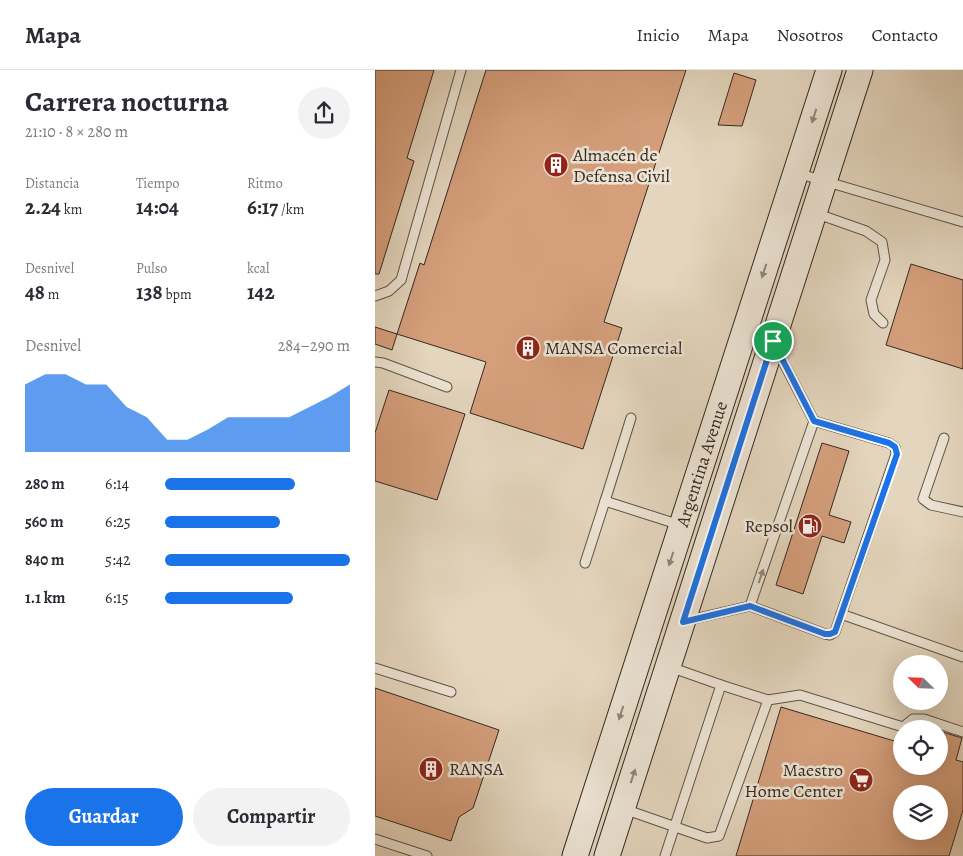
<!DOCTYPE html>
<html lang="es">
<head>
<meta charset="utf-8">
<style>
	:root { --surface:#fff; --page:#f2f2f3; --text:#2b2b33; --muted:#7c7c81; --line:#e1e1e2; --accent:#1a73e8 }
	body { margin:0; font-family:Alegreya,serif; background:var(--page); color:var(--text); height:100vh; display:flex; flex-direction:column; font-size:19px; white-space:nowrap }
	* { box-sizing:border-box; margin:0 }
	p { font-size:16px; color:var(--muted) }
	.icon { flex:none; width:28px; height:28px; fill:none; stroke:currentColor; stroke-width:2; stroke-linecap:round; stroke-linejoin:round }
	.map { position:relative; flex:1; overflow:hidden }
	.drawer { display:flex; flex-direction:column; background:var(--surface); width:375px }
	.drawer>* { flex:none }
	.needle { width:32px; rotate:293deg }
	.tools { position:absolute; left:518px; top:585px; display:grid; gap:10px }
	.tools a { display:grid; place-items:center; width:55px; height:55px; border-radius:50%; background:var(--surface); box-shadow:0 5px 20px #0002; font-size:25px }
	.pin { position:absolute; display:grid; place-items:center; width:42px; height:42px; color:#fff; margin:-21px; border:2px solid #fff; border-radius:50%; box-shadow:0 1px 5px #0007 }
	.round { display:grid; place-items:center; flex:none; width:52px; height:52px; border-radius:26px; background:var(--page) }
	.headline { display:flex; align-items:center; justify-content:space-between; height:85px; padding:0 25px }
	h1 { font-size:28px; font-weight:600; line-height:38px }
	.stats { display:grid; grid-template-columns:repeat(3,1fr); gap:8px; height:85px; padding:5px 25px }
	.stats div { display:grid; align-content:center }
	.stats b { font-size:21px; font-weight:600 }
	.stats small { font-size:14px; font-weight:400 }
	.stats p { font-size:14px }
	.chart { height:140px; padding:10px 25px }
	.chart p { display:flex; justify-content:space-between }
	.chart svg { width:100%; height:90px; margin-top:5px; fill:var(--accent); opacity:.7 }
	.primary-button { display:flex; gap:10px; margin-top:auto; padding:10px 25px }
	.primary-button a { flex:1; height:58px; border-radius:30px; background:var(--accent); color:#fff; font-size:20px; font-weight:600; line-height:58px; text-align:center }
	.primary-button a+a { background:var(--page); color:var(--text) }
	ul { padding:0 25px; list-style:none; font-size:16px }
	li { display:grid; grid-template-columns:80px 60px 1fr; align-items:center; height:38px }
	li i { height:12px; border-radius:6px; background:var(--accent) }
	header { display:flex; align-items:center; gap:30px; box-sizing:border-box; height:70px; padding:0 25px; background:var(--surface); border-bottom:1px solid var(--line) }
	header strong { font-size:24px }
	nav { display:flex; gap:28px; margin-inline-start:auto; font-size:18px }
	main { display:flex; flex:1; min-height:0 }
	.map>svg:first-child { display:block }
	.building { fill:#d59f7c; stroke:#332a21; fill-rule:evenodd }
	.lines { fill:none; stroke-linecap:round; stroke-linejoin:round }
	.service-casing { stroke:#5f5548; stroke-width:11 }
	.secondary-casing { stroke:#332a21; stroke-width:27 }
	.service { stroke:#ede4d5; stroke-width:9 }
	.secondary { stroke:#ede4d5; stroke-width:25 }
	.oneway { fill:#90877b }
	.route-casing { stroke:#fff; stroke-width:10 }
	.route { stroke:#1a73e8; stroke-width:6 }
	.labels { text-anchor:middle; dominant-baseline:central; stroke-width:5; stroke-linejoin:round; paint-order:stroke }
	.poi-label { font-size:18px; fill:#332a21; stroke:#ede4d5; text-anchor:start }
	.street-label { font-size:18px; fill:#332a21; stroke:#ede4d5 }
</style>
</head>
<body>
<header>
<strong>Mapa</strong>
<nav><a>Inicio</a><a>Mapa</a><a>Nosotros</a><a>Contacto</a></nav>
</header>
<main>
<section class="drawer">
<div class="headline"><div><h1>Carrera nocturna</h1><p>21:10 · 8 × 280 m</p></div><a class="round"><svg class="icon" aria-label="share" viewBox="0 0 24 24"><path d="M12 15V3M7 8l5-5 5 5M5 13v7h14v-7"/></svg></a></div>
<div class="stats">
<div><p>Distancia</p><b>2.24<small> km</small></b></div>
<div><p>Tiempo</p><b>14:04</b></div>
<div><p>Ritmo</p><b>6:17<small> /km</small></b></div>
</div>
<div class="stats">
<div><p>Desnivel</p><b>48<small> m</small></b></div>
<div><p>Pulso</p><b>138<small> bpm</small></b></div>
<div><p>kcal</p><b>142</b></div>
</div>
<div class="chart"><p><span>Desnivel</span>284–290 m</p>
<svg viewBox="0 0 160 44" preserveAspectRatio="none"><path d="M0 44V11L10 6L20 6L30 11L40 11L50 22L60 27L70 38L80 38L90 33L100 27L110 27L120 27L130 27L140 22L150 17L160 11V44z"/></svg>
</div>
<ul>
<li><b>280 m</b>6:14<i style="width:70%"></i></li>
<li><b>560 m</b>6:25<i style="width:62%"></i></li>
<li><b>840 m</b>5:42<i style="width:100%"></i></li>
<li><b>1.1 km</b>6:15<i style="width:69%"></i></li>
</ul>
<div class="primary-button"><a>Guardar</a><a>Compartir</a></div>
</section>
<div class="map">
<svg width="588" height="786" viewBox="0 0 588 786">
	<rect width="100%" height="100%" fill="#e4d6be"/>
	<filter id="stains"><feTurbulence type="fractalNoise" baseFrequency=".004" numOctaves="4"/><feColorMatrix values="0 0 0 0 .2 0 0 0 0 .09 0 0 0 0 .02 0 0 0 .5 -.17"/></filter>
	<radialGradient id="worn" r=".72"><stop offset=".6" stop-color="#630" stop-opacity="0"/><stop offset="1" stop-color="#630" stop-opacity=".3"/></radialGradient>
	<g class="building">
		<polygon points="0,0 59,0 32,88 39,91 4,204 0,204"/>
		<polygon points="111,0 311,0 229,252 247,258 208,379 95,343 111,292 22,264 45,193 49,195"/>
		<polygon points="359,3 381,10 367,56 343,55"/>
		<polygon points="536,194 588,210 588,299 511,275"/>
		<polygon points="0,257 22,264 17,280 0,274"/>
		<polygon points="14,320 90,344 62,430 0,411 0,363"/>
		<polygon points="447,373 474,381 454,445 476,452 469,473 447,466 428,524 401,515"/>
		<polygon points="0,618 124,660 98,738 84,747 76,771 0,746"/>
		<path d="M406 637 526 673V696H564V661L587 668 581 690 588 692V740L574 786H361ZM526 724H564V761H526Z"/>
	</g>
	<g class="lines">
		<defs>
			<g id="service">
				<polyline points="422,103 588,152"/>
				<polyline points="440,143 491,161 507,172 510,190 496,230 499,244 508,253"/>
				<polyline points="0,226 14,221 26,210 86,0"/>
				<polyline points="0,292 8,293 72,317"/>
				<polyline points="569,368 548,429 556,435 588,442"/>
				<polyline points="230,431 256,348"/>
				<polyline points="210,493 230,431 305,455"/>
				<polyline points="375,536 450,564 455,565 460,562 521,384 520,377 514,373 439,351"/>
				<polyline points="466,544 588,587"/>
				<polyline points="310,551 375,536 439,351 401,278"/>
				<polyline points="295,597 346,615"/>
				<polyline points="0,598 76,622"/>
				<polyline points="249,739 332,768 344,766 393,630"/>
				<polyline points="0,769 52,786"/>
				<polyline points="290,786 346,615 393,630 425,625 528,657 538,649 549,649 588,662"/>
			</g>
			<g id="secondary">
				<path id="s1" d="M200 786 454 0"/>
				<polyline points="232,786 485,0"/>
			</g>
		</defs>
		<use href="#service" class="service-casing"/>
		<use href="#secondary" class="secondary-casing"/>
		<use href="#service" class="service"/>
		<use href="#secondary" class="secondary"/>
	</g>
	<defs><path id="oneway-solid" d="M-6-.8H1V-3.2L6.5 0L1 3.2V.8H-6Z" transform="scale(1.25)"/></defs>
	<g class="oneway">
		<use href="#oneway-solid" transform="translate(439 46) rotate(108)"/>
		<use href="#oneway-solid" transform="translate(389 201) rotate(108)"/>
		<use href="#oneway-solid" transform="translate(296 489) rotate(108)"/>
		<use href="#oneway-solid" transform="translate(386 506) rotate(-71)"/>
		<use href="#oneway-solid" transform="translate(246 643) rotate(108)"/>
		<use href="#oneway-solid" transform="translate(258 706) rotate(-72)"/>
	</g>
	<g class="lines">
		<defs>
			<polygon id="route" points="398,271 439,351 514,373 520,377 522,384 460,562 455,564 450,564 375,536 308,552"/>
		</defs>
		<use href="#route" class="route-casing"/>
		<use href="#route" class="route"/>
	</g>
	<defs>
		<symbol id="building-disc" viewBox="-11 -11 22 22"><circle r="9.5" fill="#8f2418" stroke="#ede4d5"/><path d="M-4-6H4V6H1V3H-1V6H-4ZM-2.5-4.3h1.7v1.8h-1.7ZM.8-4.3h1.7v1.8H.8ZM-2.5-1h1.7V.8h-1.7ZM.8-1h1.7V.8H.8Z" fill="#fff"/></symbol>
		<symbol id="fuel-disc" viewBox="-11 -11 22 22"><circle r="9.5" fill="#8f2418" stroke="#ede4d5"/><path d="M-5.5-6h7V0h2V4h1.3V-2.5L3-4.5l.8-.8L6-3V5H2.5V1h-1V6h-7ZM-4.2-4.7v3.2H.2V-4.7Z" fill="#fff"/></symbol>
		<symbol id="supermarket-disc" viewBox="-11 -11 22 22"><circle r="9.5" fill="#8f2418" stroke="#ede4d5"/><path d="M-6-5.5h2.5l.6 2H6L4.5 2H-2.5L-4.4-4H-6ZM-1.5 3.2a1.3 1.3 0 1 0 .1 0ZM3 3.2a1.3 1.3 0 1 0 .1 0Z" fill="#fff"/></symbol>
	</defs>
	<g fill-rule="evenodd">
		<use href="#building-disc" x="167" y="81" width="28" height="28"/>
		<use href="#building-disc" x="139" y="264" width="28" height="28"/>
		<use href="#fuel-disc" x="421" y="442" width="28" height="28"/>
		<use href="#building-disc" x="42" y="685" width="28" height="28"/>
		<use href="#supermarket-disc" x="472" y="696" width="28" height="28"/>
	</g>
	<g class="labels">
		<g class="poi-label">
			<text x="198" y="85">Almacén de<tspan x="198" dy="21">Defensa Civil</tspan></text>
			<text x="170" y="278">MANSA Comercial</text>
			<text x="418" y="456" text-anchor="end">Repsol</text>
			<text x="74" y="699">RANSA</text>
			<text x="468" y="700" text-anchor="end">Maestro<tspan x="468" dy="21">Home Center</tspan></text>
		</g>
		<g class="street-label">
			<text stroke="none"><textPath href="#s1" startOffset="412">Argentina Avenue</textPath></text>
		</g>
	</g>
	<rect width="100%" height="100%" filter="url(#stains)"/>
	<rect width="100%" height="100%" fill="url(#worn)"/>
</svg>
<div class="tools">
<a><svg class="needle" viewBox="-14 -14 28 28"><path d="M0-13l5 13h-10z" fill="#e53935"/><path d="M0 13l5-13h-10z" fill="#7c7c81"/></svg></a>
<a><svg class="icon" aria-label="locate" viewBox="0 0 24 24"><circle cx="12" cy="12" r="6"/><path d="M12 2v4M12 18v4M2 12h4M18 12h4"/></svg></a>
<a><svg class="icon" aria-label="layers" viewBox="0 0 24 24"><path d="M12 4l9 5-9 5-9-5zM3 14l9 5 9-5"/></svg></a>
</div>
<div class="pin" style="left:398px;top:271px;background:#1e9e55"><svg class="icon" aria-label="arrive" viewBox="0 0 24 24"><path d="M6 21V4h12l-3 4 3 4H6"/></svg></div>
</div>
</main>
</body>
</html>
